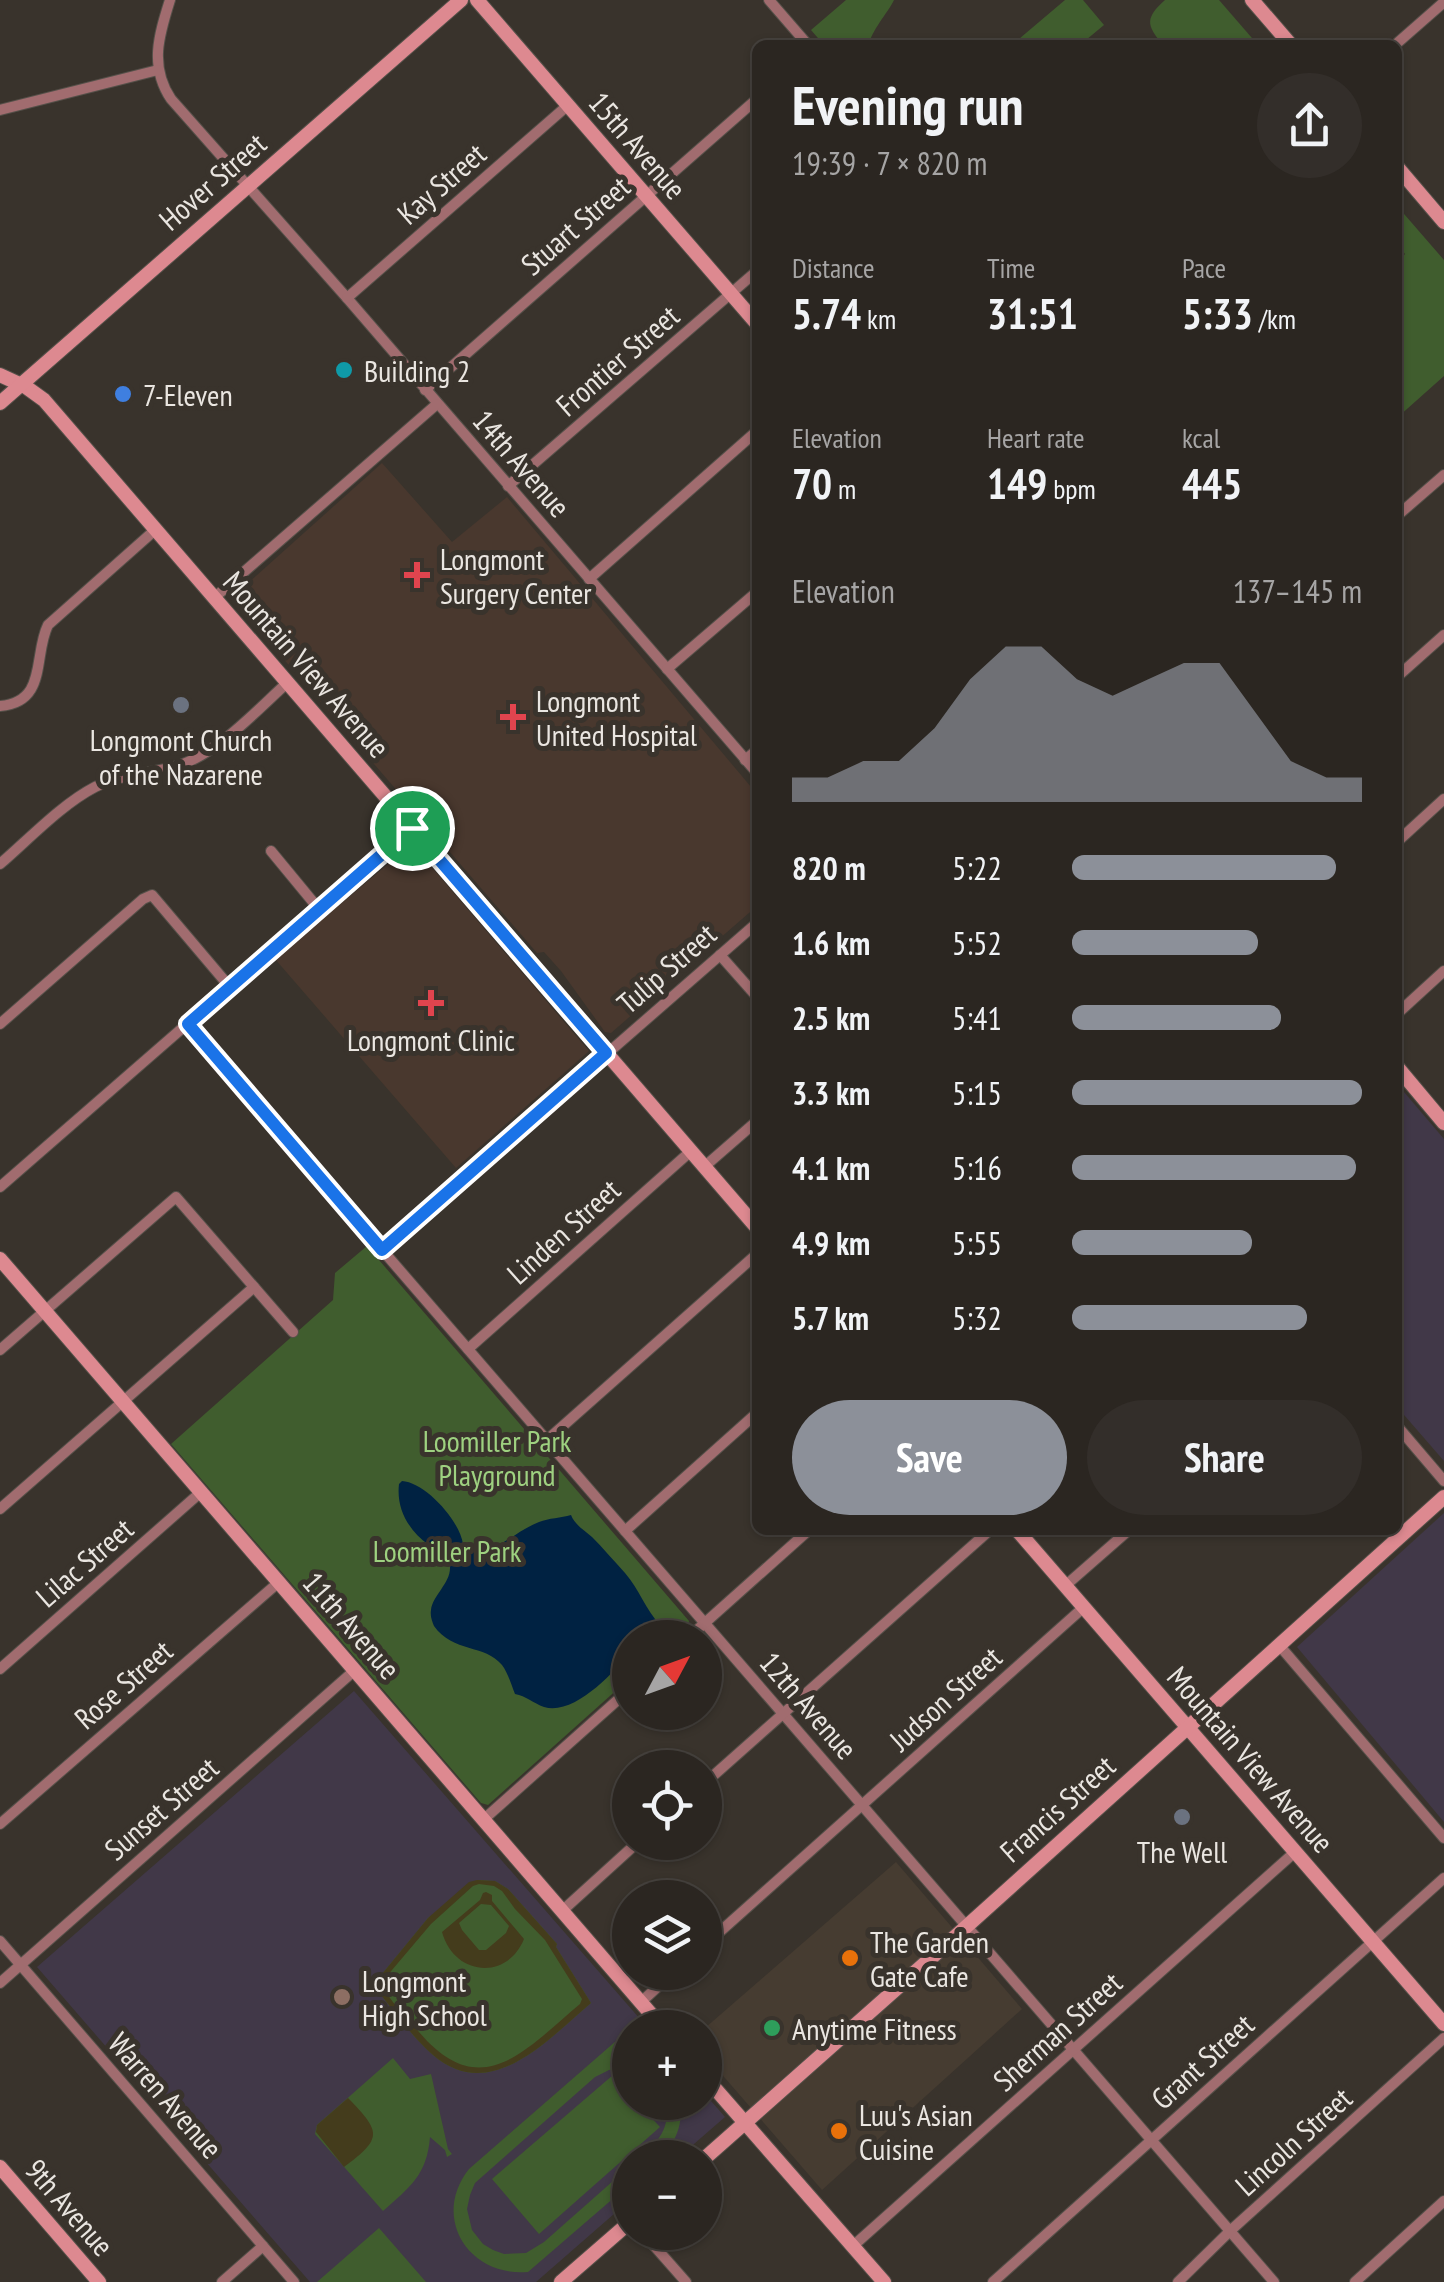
<!DOCTYPE html>
<html lang="en">
<head>
<meta charset="utf-8">
<style>
	:root { --surface:#2b2621; --page:#332e2a; --text:#f1f3f6; --muted:#a6a5a5; --line:#47433f; --accent:#8c9099 }
	body { margin:0; font-family:"PT Sans Narrow",sans-serif; background:var(--page); color:var(--text); height:100vh; display:flex; flex-direction:column; font-size:38px; white-space:nowrap }
	* { box-sizing:border-box; margin:0 }
	p { font-size:32px; color:var(--muted) }
	.icon { flex:none; width:55px; height:55px; fill:none; stroke:currentColor; stroke-width:2; stroke-linecap:round; stroke-linejoin:round }
	.map { position:relative; flex:1; overflow:hidden }
	.details { position:absolute; left:752px; top:40px; width:650px; height:1495px; display:flex; flex-direction:column; background:var(--surface); border-radius:15px; box-shadow:0 2px 8px #0004,0 0 0 2px var(--line) }
	.details>* { flex:none }
	.needle { width:65px; rotate:49deg }
	.tools { position:absolute; left:612px; top:1620px; display:grid; gap:20px }
	.tools a { display:grid; place-items:center; width:110px; height:110px; border-radius:50%; background:var(--surface); box-shadow:0 2px 8px #0004,0 0 0 2px var(--line); font-size:50px }
	.pin { position:absolute; display:grid; place-items:center; width:85px; height:85px; color:#fff; margin:-42px; border:5px solid #fff; border-radius:50%; box-shadow:0 2px 10px #0007 }
	.round { display:grid; place-items:center; flex:none; width:105px; height:105px; border-radius:52px; background:var(--page) }
	.headline { display:flex; align-items:center; justify-content:space-between; height:170px; padding:0 40px }
	h1 { font-size:55px; font-weight:700; line-height:75px }
	.metrics { display:grid; grid-template-columns:repeat(3,1fr); gap:15px; height:170px; padding:10px 40px }
	.metrics div { display:grid; align-content:center }
	.metrics b { font-size:42px; font-weight:700 }
	.metrics small { font-size:28px; font-weight:400 }
	.metrics p { font-size:28px }
	.chart { height:280px; padding:20px 40px }
	.chart p { display:flex; justify-content:space-between }
	.chart svg { width:100%; height:180px; margin-top:10px; fill:var(--accent); opacity:.7 }
	.action { display:flex; gap:20px; margin-top:auto; padding:20px 40px }
	.action a { flex:1; height:115px; border-radius:60px; background:var(--accent); color:#fff; font-size:40px; font-weight:700; line-height:115px; text-align:center }
	.action a+a { background:var(--page); color:var(--text) }
	ul { padding:0 40px; list-style:none; font-size:32px }
	li { display:grid; grid-template-columns:160px 120px 1fr; align-items:center; height:75px }
	li i { height:25px; border-radius:12px; background:var(--accent) }
	.map>svg:first-child { display:block }
	.built { fill:#463c31 }
	.education { fill:#413848 }
	.medical { fill:#49382e }
	.green { fill:#405d2e }
	.sand { fill:#443c1c; fill-rule:evenodd }
	.water { fill:#002242 }
	.lines { fill:none; stroke-linecap:round; stroke-linejoin:round }
	.street-casing { stroke:#555049; stroke-width:12 }
	.secondary-casing { stroke:#555049; stroke-width:16 }
	.street { stroke:#a16c6f; stroke-width:10 }
	.secondary { stroke:#dd8990; stroke-width:14 }
	.route-casing { stroke:#fff; stroke-width:20 }
	.route { stroke:#1a73e8; stroke-width:12 }
	.culture-dot { fill:#0f9aa8; stroke:#39332c; stroke-width:4 }
	.shop-dot { fill:#3f7fe0; stroke:#39332c; stroke-width:4 }
	.health-dot { fill:#e0444e; stroke:#39332c; stroke-width:4 }
	.worship-dot { fill:#6b7280; stroke:#39332c; stroke-width:4 }
	.food-dot { fill:#e8710a; stroke:#39332c; stroke-width:4 }
	.education-dot { fill:#8d6e63; stroke:#39332c; stroke-width:4 }
	.leisure-dot { fill:#2e9e5b; stroke:#39332c; stroke-width:4 }
	.labels { text-anchor:middle; dominant-baseline:central; stroke-width:10; stroke-linejoin:round; paint-order:stroke }
	.street-label { font-size:30px; fill:#eae6e1; stroke:#39332c }
	.poi-label { font-size:30px; fill:#eae6e1; stroke:#39332c; text-anchor:start }
	.park-label { font-size:30px; fill:#9ed180; stroke:#39332c }
</style>
</head>
<body>
<div class="map">
<svg width="1444" height="2282" viewBox="0 0 1444 2282">
	<rect width="100%" height="100%" fill="#39332c"/>
	<polygon class="built" points="896,1862 1022,2009 822,2190 705,2055 705,2028"/>
	<g class="education">
		<polygon points="1398,1085 1444,1139 1444,1461 1398,1408"/>
		<polygon points="1444,1513 1444,1822 1297,1647"/>
		<polygon points="354,1691 647,2027 630,2028 630,2102 705,2102 705,2094 725,2117 679,2157 630,2158 630,2200 536,2282 310,2282 37,1967"/>
	</g>
	<g class="medical">
		<polygon points="382,463 452,542 507,497 757,794 757,906 611,1033 605,1032 561,971 544,952 537,953 268,641 237,597 238,592"/>
		<polygon points="406,849 417,850 589,1051 456,1168 275,959"/>
	</g>
	<g class="green">
		<path d="M846 0H894C887 14 871 31 869 45H824L811 30Z"/>
		<polygon points="1065,0 1083,0 1104,25 1080,45 1054,45 1051,41 1046,45 1012,45"/>
		<path d="M1165 0H1219L1258 45H1163C1146 25 1145 18 1165 0Z"/>
		<polygon points="1398,207 1444,260 1444,376 1398,417 1398,310 1400,308 1398,305 1398,267 1402,263 1400,260 1405,254 1398,245"/>
		<polygon points="367,1246 689,1621 688,1627 676,1637 630,1638 630,1678 488,1805 481,1803 171,1444 333,1300 335,1273"/>
		<path d="M477 1880 495 1881 508 1889 557 1944 556 1947 591 2003C548 2039 491 2105 433 2055 411 2036 392 2008 373 1985L428 1918Z"/>
		<path d="M616 2041 625 2051 630 2053V2069L609 2070 595 2077 475 2183 470 2195 467 2209 472 2230 483 2244 493 2250 504 2254 526 2253 544 2242 630 2166V2184L528 2272C468 2277 431 2217 469 2169Z"/>
		<path d="M393 2058 410 2079 431 2074 448 2149 452 2154 447 2157 445 2150 430 2137C427 2175 410 2187 383 2211L315 2134 317 2125Z"/>
		<polygon points="613,2075 630,2094 630,2102 638,2103 660,2127 539,2234 492,2179"/>
		<path d="M666 2103H681C682 2125 677 2141 661 2157H640C659 2141 670 2129 666 2103Z"/>
		<polygon points="379,2228 426,2282 317,2282"/>
	</g>
	<g class="sand">
		<path d="M477 1880 495 1881 508 1889 557 1944 556 1947 591 2003C548 2039 491 2105 433 2055 411 2036 392 2008 373 1985L428 1918 469 1882ZM479 1884 494 1886 502 1891 515 1909 545 1940 582 1999 580 2004C525 2050 481 2105 419 2032 406 2016 389 2001 381 1983L431 1924 473 1886Z"/>
		<path d="M486 1892 492 1895V1901L524 1939C507 1981 454 1976 442 1932L480 1900 483 1893ZM481 1904 491 1905 509 1926 506 1933 486 1950H479L462 1930 459 1923Z"/>
		<path d="M348 2098C381 2132 383 2138 344 2167L316 2132 317 2125Z"/>
	</g>
	<path class="water" d="M402 1481C425 1482 460 1521 463 1544 496 1559 510 1533 539 1522 549 1518 561 1518 571 1515 575 1525 584 1530 592 1537 603 1548 614 1561 625 1573 639 1589 646 1610 660 1625L645 1637 630 1638V1653C613 1673 574 1716 544 1707 533 1703 526 1696 515 1694 511 1684 508 1673 502 1665 485 1644 453 1653 434 1626 432 1621 430 1616 431 1610 433 1593 457 1579 448 1559 444 1552 436 1549 429 1545 409 1531 396 1509 399 1484Z"/>
	<g class="lines">
		<defs>
			<g id="street">
				<path d="M170 0C159 35 149 66 171 99L347 298 758 774"/>
				<polyline points="769,0 808,45"/>
				<polyline points="1395,45 1444,2"/>
				<polyline points="0,110 158,70"/>
				<polyline points="347,298 567,106"/>
				<polyline points="425,390 758,98"/>
				<polyline points="508,486 758,270"/>
				<polyline points="1398,515 1444,475"/>
				<polyline points="589,579 758,430"/>
				<polyline points="214,598 437,404"/>
				<polyline points="667,669 758,591"/>
				<polyline points="1398,676 1444,635"/>
				<path d="M0 706C48 702 33 655 48 625L155 530"/>
				<polyline points="745,760 758,749"/>
				<polyline points="1398,841 1444,799"/>
				<polyline points="271,851 318,908"/>
				<path d="M0 864C29 839 62 804 95 787 121 774 150 774 177 766 217 754 256 711 287 683"/>
				<polyline points="720,955 758,998"/>
				<polyline points="1398,1013 1444,971"/>
				<polyline points="0,1024 143,899 152,895 229,986"/>
				<polyline points="187,1024 1274,2282"/>
				<polyline points="704,1167 758,1120"/>
				<polyline points="0,1187 412,828"/>
				<polyline points="382,1250 758,922"/>
				<polyline points="468,1349 691,1151"/>
				<polyline points="0,1350 176,1197 293,1332"/>
				<polyline points="1398,1427 1444,1481"/>
				<polyline points="547,1440 758,1253"/>
				<polyline points="0,1509 254,1287"/>
				<polyline points="625,1531 758,1412"/>
				<polyline points="1065,1586 1129,1530"/>
				<polyline points="688,1638 809,1530"/>
				<polyline points="1279,1645 1444,1838"/>
				<polyline points="0,1669 201,1492"/>
				<polyline points="705,1783 990,1530"/>
				<polyline points="483,1820 630,1689"/>
				<polyline points="0,1824 279,1582"/>
				<polyline points="562,1911 638,1842"/>
				<polyline points="0,1941 294,2282"/>
				<polyline points="705,1945 1084,1607"/>
				<polyline points="0,1983 355,1670"/>
				<polyline points="641,2002 674,1972"/>
				<polyline points="642,2232 686,2282"/>
				<polyline points="853,2246 1295,1852"/>
				<polyline points="222,2282 263,2246"/>
				<polyline points="993,2282 1444,1878"/>
				<polyline points="1178,2282 1230,2231 1444,2038"/>
				<polyline points="1355,2282 1444,2201"/>
			</g>
			<g id="secondary">
				<polyline points="477,0 758,325"/>
				<polyline points="1252,0 1291,45"/>
				<polyline points="1398,168 1444,222"/>
				<polyline points="0,375 26,387 44,400 758,1229"/>
				<polyline points="0,403 461,0"/>
				<polyline points="1398,1068 1444,1123"/>
				<polyline points="0,1259 663,2028"/>
				<polyline points="1017,1530 1444,2024"/>
				<polyline points="705,2077 884,2282"/>
				<polyline points="705,2158 957,1935 1444,1497"/>
				<polyline points="0,2167 99,2282"/>
				<polyline points="561,2282 630,2222"/>
			</g>
		</defs>
		<use href="#street" class="street-casing"/>
		<use href="#secondary" class="secondary-casing"/>
		<use href="#street" class="street"/>
		<use href="#secondary" class="secondary"/>
	</g>
	<g class="lines">
		<defs>
			<polygon id="route" points="412,828 606,1053 382,1250 188,1024"/>
		</defs>
		<use href="#route" class="route-casing"/>
		<use href="#route" class="route"/>
	</g>
	<circle class="culture-dot" cx="344" cy="370" r="10"/>
	<circle class="shop-dot" cx="123" cy="394" r="10"/>
	<g class="health-dot">
		<path d="M412 560h10v10h10v10h-10v10h-10v-10h-10v-10h10z"/>
		<path d="M508 702h10v10h10v10h-10v10h-10v-10h-10v-10h10z"/>
		<path d="M426 988h10v10h10v10h-10v10h-10v-10h-10v-10h10z"/>
	</g>
	<g class="worship-dot">
		<circle cx="181" cy="705" r="10"/>
		<circle cx="1182" cy="1817" r="10"/>
	</g>
	<g class="food-dot">
		<circle cx="850" cy="1958" r="10"/>
		<circle cx="839" cy="2131" r="10"/>
	</g>
	<circle class="education-dot" cx="342" cy="1997" r="10"/>
	<circle class="leisure-dot" cx="772" cy="2028" r="10"/>
	<g class="labels">
		<g class="street-label">
			<text transform="translate(638 145) rotate(49)">15th Avenue</text>
			<text transform="translate(212 181) rotate(-41)">Hover Street</text>
			<text transform="translate(441 183) rotate(-41)">Kay Street</text>
			<text transform="translate(575 225) rotate(-41)">Stuart Street</text>
			<text transform="translate(617 360) rotate(-41)">Frontier Street</text>
			<text transform="translate(522 463) rotate(49)">14th Avenue</text>
			<text transform="translate(307 664) rotate(49)">Mountain View Avenue</text>
			<text transform="translate(666 968) rotate(-41)">Tulip Street</text>
			<text transform="translate(563 1231) rotate(-42)">Linden Street</text>
			<text transform="translate(84 1562) rotate(-41)">Lilac Street</text>
			<text transform="translate(352 1625) rotate(49)">11th Avenue</text>
			<text transform="translate(123 1684) rotate(-41)">Rose Street</text>
			<text transform="translate(945 1698) rotate(-42)">Judson Street</text>
			<text transform="translate(809 1705) rotate(49)">12th Avenue</text>
			<text transform="translate(1251 1759) rotate(49)">Mountain View Avenue</text>
			<text transform="translate(161 1808) rotate(-41)">Sunset Street</text>
			<text transform="translate(1057 1808) rotate(-42)">Francis Street</text>
			<text transform="translate(1057 2031) rotate(-42)">Sherman Street</text>
			<text transform="translate(1202 2061) rotate(-42)">Grant Street</text>
			<text transform="translate(166 2095) rotate(49)">Warren Avenue</text>
			<text transform="translate(1293 2141) rotate(-42)">Lincoln Street</text>
			<text transform="translate(70 2207) rotate(49)">9th Avenue</text>
		</g>
		<g class="poi-label">
			<text x="364" y="370">Building 2</text>
			<text x="143" y="394">7-Eleven</text>
			<text x="440" y="558">Longmont<tspan x="440" dy="34">Surgery Center</tspan></text>
			<text x="536" y="700">Longmont<tspan x="536" dy="34">United Hospital</tspan></text>
			<text x="181" y="739" text-anchor="middle">Longmont Church<tspan x="181" dy="34">of the Nazarene</tspan></text>
			<text x="431" y="1039" text-anchor="middle">Longmont Clinic</text>
			<text x="1182" y="1851" text-anchor="middle">The Well</text>
			<text x="870" y="1941">The Garden<tspan x="870" dy="34">Gate Cafe</tspan></text>
			<text x="362" y="1980">Longmont<tspan x="362" dy="34">High School</tspan></text>
			<text x="792" y="2028">Anytime Fitness</text>
			<text x="859" y="2114">Luu's Asian<tspan x="859" dy="34">Cuisine</tspan></text>
		</g>
		<g class="park-label">
			<text x="497" y="1440">Loomiller Park<tspan x="497" dy="34">Playground</tspan></text>
			<text x="447" y="1550">Loomiller Park</text>
		</g>
	</g>
</svg>
<div class="tools">
<a><svg class="needle" viewBox="-14 -14 28 28"><path d="M0-13l5 13h-10z" fill="#e53935"/><path d="M0 13l5-13h-10z" fill="#a6a5a5"/></svg></a>
<a><svg class="icon" aria-label="locate" viewBox="0 0 24 24"><circle cx="12" cy="12" r="6"/><path d="M12 2v4M12 18v4M2 12h4M18 12h4"/></svg></a>
<a><svg class="icon" aria-label="layers" viewBox="0 0 24 24"><path d="M12 4l9 5-9 5-9-5zM3 14l9 5 9-5"/></svg></a>
<a>+</a>
<a>−</a>
</div>
<div class="pin" style="left:412px;top:828px;background:#1e9e55"><svg class="icon" aria-label="arrive" viewBox="0 0 24 24"><path d="M6 21V4h12l-3 4 3 4H6"/></svg></div>
<section class="details">
<div class="headline"><div><h1>Evening run</h1><p>19:39 · 7 × 820 m</p></div><a class="round"><svg class="icon" aria-label="share" viewBox="0 0 24 24"><path d="M12 15V3M7 8l5-5 5 5M5 13v7h14v-7"/></svg></a></div>
<div class="metrics">
<div><p>Distance</p><b>5.74<small> km</small></b></div>
<div><p>Time</p><b>31:51</b></div>
<div><p>Pace</p><b>5:33<small> /km</small></b></div>
</div>
<div class="metrics">
<div><p>Elevation</p><b>70<small> m</small></b></div>
<div><p>Heart rate</p><b>149<small> bpm</small></b></div>
<div><p>kcal</p><b>445</b></div>
</div>
<div class="chart"><p><span>Elevation</span>137–145 m</p>
<svg viewBox="0 0 160 44" preserveAspectRatio="none"><path d="M0 44V38L10 38L20 34L30 34L40 26L50 14L60 6L70 6L80 14L90 18L100 14L110 10L120 10L130 22L140 34L150 38L160 38V44z"/></svg>
</div>
<ul>
<li><b>820 m</b>5:22<i style="width:91%"></i></li>
<li><b>1.6 km</b>5:52<i style="width:64%"></i></li>
<li><b>2.5 km</b>5:41<i style="width:72%"></i></li>
<li><b>3.3 km</b>5:15<i style="width:100%"></i></li>
<li><b>4.1 km</b>5:16<i style="width:98%"></i></li>
<li><b>4.9 km</b>5:55<i style="width:62%"></i></li>
<li><b>5.7 km</b>5:32<i style="width:81%"></i></li>
</ul>
<div class="action"><a>Save</a><a>Share</a></div>
</section>
</div>
</body>
</html>
